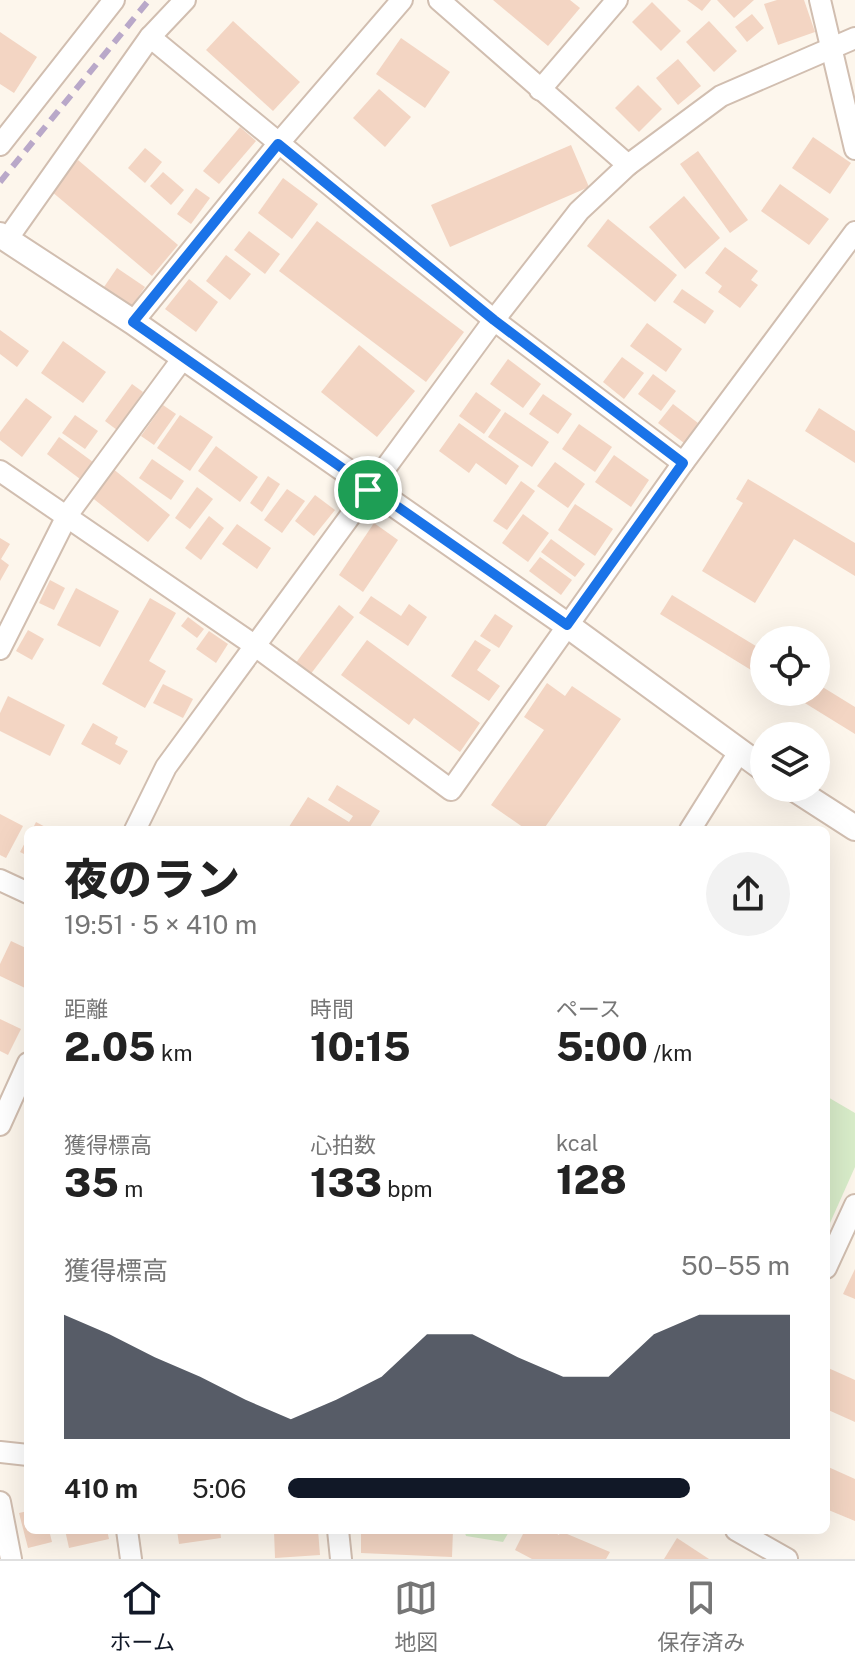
<!DOCTYPE html>
<html lang="ja">
<head>
<meta charset="utf-8">
<style>
	:root { --surface:#fff; --page:#f2f2f2; --text:#222; --muted:#767676; --line:#e0e0e0; --accent:#111827 }
	body { margin:0; font-family:"Public Sans","Noto Sans JP",sans-serif; background:var(--page); color:var(--text); height:100vh; display:flex; flex-direction:column; font-size:30px; white-space:nowrap }
	* { box-sizing:border-box; margin:0 }
	p { font-size:26px; color:var(--muted) }
	.icon { flex:none; width:44px; height:44px; fill:none; stroke:currentColor; stroke-width:2; stroke-linecap:round; stroke-linejoin:round }
	.map { position:relative; flex:1; overflow:hidden }
	.details { position:absolute; left:24px; top:826px; width:806px; height:708px; display:flex; flex-direction:column; background:var(--surface); border-radius:12px; box-shadow:0 8px 32px #0002 }
	.details>* { flex:none }
	.controls { position:absolute; left:750px; top:626px; display:grid; gap:16px }
	.controls a { display:grid; place-items:center; width:80px; height:80px; border-radius:50%; background:var(--surface); box-shadow:0 8px 32px #0002; font-size:40px }
	.pin { position:absolute; display:grid; place-items:center; width:68px; height:68px; color:#fff; margin:-34px; border:4px solid #fff; border-radius:50%; box-shadow:0 2px 8px #0007 }
	.round { display:grid; place-items:center; flex:none; width:84px; height:84px; border-radius:42px; background:var(--page) }
	.summary { display:flex; align-items:center; justify-content:space-between; height:136px; padding:0 40px }
	h1 { font-size:44px; font-weight:800; line-height:60px }
	.metrics { display:grid; grid-template-columns:repeat(3,1fr); gap:12px; height:136px; padding:8px 40px }
	.metrics div { display:grid; align-content:center }
	.metrics b { font-size:40px; font-weight:800 }
	.metrics small { font-size:22px; font-weight:400 }
	.metrics p { font-size:22px }
	.chart { height:224px; padding:16px 40px }
	.chart p { display:flex; justify-content:space-between }
	.chart svg { width:100%; height:144px; margin-top:8px; fill:var(--accent); opacity:.7 }
	ul { padding:0 40px; list-style:none; font-size:26px }
	li { display:grid; grid-template-columns:128px 96px 1fr; align-items:center; height:60px }
	li i { height:20px; border-radius:10px; background:var(--accent) }
	.menu { display:flex; justify-content:space-around; align-items:center; height:112px; border-top:2px solid var(--line); background:var(--surface); font-size:22px; color:var(--muted) }
	.menu a { display:grid; justify-items:center; gap:4px }
	.menu .on { color:var(--accent) }
	.map>svg:first-child { display:block }
	.green { fill:#d8ecc9 }
	.building { fill:#f3d5c3 }
	.lines { fill:none; stroke-linecap:round; stroke-linejoin:round }
	.minor-casing { stroke:#d1beb0; stroke-width:24 }
	.tertiary-casing { stroke:#d1beb0; stroke-width:28 }
	.minor { stroke:#fff; stroke-width:20 }
	.tertiary { stroke:#fff; stroke-width:24 }
	.rail { stroke:#b9a8c9; stroke-width:6; stroke-dasharray:12 8; stroke-linecap:butt }
	.route-casing { stroke:#fff; stroke-width:16 }
	.route { stroke:#1a73e8; stroke-width:10 }
</style>
</head>
<body>
<div class="map">
<svg width="855" height="1559" viewBox="0 0 855 1559">
	<rect width="100%" height="100%" fill="#fdf6ec"/>
	<g class="green">
		<polygon points="826,1096 855,1113 855,1167 826,1232"/>
		<polygon points="464,1530 510,1530 503,1542 466,1536"/>
	</g>
	<g class="building">
		<polygon points="493,0 570,0 580,8 548,46"/>
		<polygon points="687,0 711,0 702,11"/>
		<polygon points="717,0 754,0 734,18"/>
		<polygon points="777,0 804,0 815,32 778,45 764,4"/>
		<polygon points="652,2 681,31 661,51 632,22"/>
		<polygon points="752,14 764,28 747,42 735,27"/>
		<polygon points="233,21 300,82 273,111 206,50"/>
		<polygon points="709,21 737,51 714,72 686,42"/>
		<polygon points="0,32 37,57 14,93 0,84"/>
		<polygon points="401,38 450,72 425,108 376,74"/>
		<polygon points="678,59 701,86 678,105 656,78"/>
		<polygon points="638,85 662,109 639,132 615,108"/>
		<polygon points="379,89 411,117 385,147 353,118"/>
		<polygon points="240,127 256,141 219,184 203,171"/>
		<polygon points="813,137 851,163 830,194 792,168"/>
		<polygon points="571,145 589,187 450,247 431,205"/>
		<polygon points="145,148 162,162 145,183 128,168"/>
		<polygon points="698,151 748,220 730,233 680,164"/>
		<polygon points="78,160 178,245 152,276 51,191"/>
		<polygon points="163,172 184,190 171,205 150,186"/>
		<polygon points="283,178 318,204 292,239 258,213"/>
		<polygon points="780,184 829,219 809,245 761,211"/>
		<polygon points="196,188 210,198 191,224 177,214"/>
		<polygon points="684,196 720,238 685,269 649,227"/>
		<polygon points="608,219 677,275 655,302 587,246"/>
		<polygon points="317,221 464,332 426,382 279,271"/>
		<polygon points="249,231 280,254 265,274 234,250"/>
		<polygon points="725,247 758,271 751,280 758,285 740,308 718,292 722,286 705,273"/>
		<polygon points="226,255 251,274 230,300 206,281"/>
		<polygon points="117,268 145,287 132,306 104,287"/>
		<polygon points="189,279 218,302 196,332 165,309"/>
		<polygon points="682,289 714,311 705,324 673,302"/>
		<polygon points="647,323 682,349 666,372 630,346"/>
		<polygon points="0,330 29,351 17,367 0,354"/>
		<polygon points="63,341 106,372 83,403 41,373"/>
		<polygon points="359,345 415,391 377,437 321,392"/>
		<polygon points="622,357 644,373 624,399 603,382"/>
		<polygon points="508,359 541,384 523,408 490,384"/>
		<polygon points="653,374 676,391 661,411 638,394"/>
		<polygon points="132,384 143,392 117,430 105,421"/>
		<polygon points="476,392 501,410 484,434 459,416"/>
		<polygon points="543,394 572,414 558,434 529,414"/>
		<polygon points="26,398 52,417 22,457 0,440 0,432"/>
		<polygon points="673,404 698,423 684,443 658,423"/>
		<polygon points="163,405 176,414 154,445 141,436"/>
		<polygon points="819,408 855,431 855,463 805,431"/>
		<polygon points="505,412 549,442 532,467 488,437"/>
		<polygon points="75,415 98,431 85,449 62,433"/>
		<polygon points="180,415 213,437 190,471 157,448"/>
		<polygon points="459,423 519,466 506,485 476,463 469,473 439,451"/>
		<polygon points="579,424 612,447 595,472 562,449"/>
		<polygon points="59,437 93,462 80,479 47,454"/>
		<polygon points="216,446 258,477 240,502 198,471"/>
		<polygon points="614,455 649,480 631,507 595,482"/>
		<polygon points="152,459 184,481 171,500 139,478"/>
		<polygon points="555,462 585,484 568,508 537,486"/>
		<polygon points="112,468 170,515 148,542 90,496"/>
		<polygon points="268,476 280,484 262,512 250,503"/>
		<polygon points="748,479 855,543 855,576 794,539 755,603 702,571 743,503 736,499"/>
		<polygon points="521,481 535,491 507,530 493,521"/>
		<polygon points="197,487 213,499 190,529 175,518"/>
		<polygon points="287,489 305,501 282,533 264,520"/>
		<polygon points="315,495 335,510 314,536 295,521"/>
		<polygon points="575,504 613,529 595,556 558,530"/>
		<polygon points="523,514 549,533 528,562 502,543"/>
		<polygon points="209,516 224,528 201,560 185,548"/>
		<polygon points="374,523 398,540 363,592 339,575"/>
		<polygon points="237,524 271,548 257,569 222,544"/>
		<polygon points="0,538 10,544 1,559 9,565 0,581"/>
		<polygon points="551,539 585,564 575,577 541,552"/>
		<polygon points="540,557 572,580 561,595 529,571"/>
		<polygon points="50,580 65,588 54,610 39,603"/>
		<polygon points="76,588 119,611 100,647 57,625"/>
		<polygon points="672,595 764,651 764,678 660,614"/>
		<polygon points="371,596 401,616 409,604 427,617 408,646 359,613"/>
		<polygon points="150,598 176,613 149,661 166,671 145,708 102,684"/>
		<polygon points="339,605 354,617 310,675 295,664"/>
		<polygon points="495,614 513,626 499,648 480,636"/>
		<polygon points="188,617 204,629 197,638 181,626"/>
		<polygon points="28,630 44,639 32,660 16,651"/>
		<polygon points="209,631 228,644 216,663 196,649"/>
		<polygon points="367,640 480,723 460,752 414,718 409,725 341,675"/>
		<polygon points="475,640 491,650 477,670 500,686 489,701 451,676"/>
		<polygon points="547,683 565,696 572,686 621,719 543,830 527,830 491,805 544,730 524,717"/>
		<polygon points="816,683 855,707 855,734 787,692 816,692"/>
		<polygon points="163,684 193,699 183,718 153,703"/>
		<polygon points="8,696 65,725 50,756 0,731 0,713"/>
		<polygon points="93,723 118,737 115,744 128,751 120,765 81,744"/>
		<polygon points="337,785 380,811 368,830 287,830 308,797 349,822 353,816 328,800"/>
		<polygon points="0,814 23,826 6,858 0,855"/>
		<polygon points="36,822 51,830 32,830"/>
		<polygon points="28,837 28,856 20,852"/>
		<polygon points="11,941 28,949 25,988 0,976 0,964"/>
		<polygon points="0,1019 21,1029 8,1055 0,1051"/>
		<polygon points="855,1269 855,1299 843,1294"/>
		<polygon points="826,1367 855,1380 855,1422 826,1409"/>
		<polygon points="826,1466 855,1479 855,1521 826,1509"/>
		<polygon points="28,1511 28,1530 49,1530 52,1542 28,1548 19,1513"/>
		<polygon points="65,1530 107,1530 109,1539 69,1548"/>
		<polygon points="177,1530 220,1530 221,1538 179,1544"/>
		<polygon points="290,1530 318,1530 320,1555 275,1558 274,1531"/>
		<polygon points="361,1530 453,1530 452,1557 361,1553"/>
		<polygon points="525,1530 550,1530 559,1535 560,1531 610,1552 606,1559 532,1559 515,1550"/>
		<polygon points="677,1538 709,1559 664,1559"/>
	</g>
	<g class="lines">
		<defs>
			<g id="minor">
				<polyline points="439,0 628,165"/>
				<polyline points="820,0 855,149"/>
				<polyline points="150,37 494,320 683,463"/>
				<polyline points="540,90 617,0"/>
				<polyline points="0,145 114,0"/>
				<polyline points="8,238 150,37 185,0"/>
				<polyline points="133,322 278,144 402,0"/>
				<polyline points="0,471 254,645 451,790 683,463 855,232"/>
				<polyline points="0,649 68,514 183,358"/>
				<polyline points="135,830 166,767 494,320 579,211 628,165 721,96 855,38"/>
				<polyline points="690,830 739,752"/>
				<polyline points="0,880 28,893"/>
				<polyline points="0,1125 28,1063"/>
				<polyline points="826,1268 855,1205"/>
				<polyline points="0,1452 28,1455"/>
				<polyline points="0,1502 11,1559"/>
				<polyline points="127,1530 131,1559"/>
				<polyline points="338,1530 341,1559"/>
				<polyline points="736,1530 787,1559"/>
			</g>
			<g id="tertiary">
				<polyline points="0,235 133,322 567,625 764,769"/>
				<polyline points="793,788 855,828"/>
			</g>
		</defs>
		<use href="#minor" class="minor-casing"/>
		<use href="#tertiary" class="tertiary-casing"/>
		<use href="#minor" class="minor"/>
		<use href="#tertiary" class="tertiary"/>
		<polyline class="rail" points="0,182 149,0"/>
	</g>
	<g class="lines">
		<defs>
			<polygon id="route" points="278,144 494,320 683,463 567,625 133,322"/>
		</defs>
		<use href="#route" class="route-casing"/>
		<use href="#route" class="route"/>
	</g>
</svg>
<div class="controls">
<a><svg class="icon" aria-label="locate" viewBox="0 0 24 24"><circle cx="12" cy="12" r="6"/><path d="M12 2v4M12 18v4M2 12h4M18 12h4"/></svg></a>
<a><svg class="icon" aria-label="layers" viewBox="0 0 24 24"><path d="M12 4l9 5-9 5-9-5zM3 14l9 5 9-5"/></svg></a>
</div>
<div class="pin" style="left:368px;top:490px;background:#1e9e55"><svg class="icon" aria-label="arrive" viewBox="0 0 24 24"><path d="M6 21V4h12l-3 4 3 4H6"/></svg></div>
<section class="details">
<div class="summary"><div><h1>夜のラン</h1><p>19:51 · 5 × 410 m</p></div><a class="round"><svg class="icon" aria-label="share" viewBox="0 0 24 24"><path d="M12 15V3M7 8l5-5 5 5M5 13v7h14v-7"/></svg></a></div>
<div class="metrics">
<div><p>距離</p><b>2.05<small> km</small></b></div>
<div><p>時間</p><b>10:15</b></div>
<div><p>ペース</p><b>5:00<small> /km</small></b></div>
</div>
<div class="metrics">
<div><p>獲得標高</p><b>35<small> m</small></b></div>
<div><p>心拍数</p><b>133<small> bpm</small></b></div>
<div><p>kcal</p><b>128</b></div>
</div>
<div class="chart"><p><span>獲得標高</span>50–55 m</p>
<svg viewBox="0 0 160 44" preserveAspectRatio="none"><path d="M0 44V6L10 12L20 19L30 25L40 32L50 38L60 32L70 25L80 12L90 12L100 19L110 25L120 25L130 12L140 6L150 6L160 6V44z"/></svg>
</div>
<ul>
<li><b>410 m</b>5:06<i style="width:80%"></i></li>
</ul>
</section>
</div>
<nav class="menu">
<a class="on"><svg class="icon" aria-label="home" viewBox="0 0 24 24"><path d="M3 11l9-7 9 7M6 9v11h12V9"/></svg>ホーム</a>
<a><svg class="icon" aria-label="map" viewBox="0 0 24 24"><path d="M3 6l6-2 6 2 6-2v14l-6 2-6-2-6 2zM9 4v14M15 6v14"/></svg>地図</a>
<a><svg class="icon" aria-label="saved" viewBox="0 0 24 24"><path d="M7 4h10v16l-5-4-5 4z"/></svg>保存済み</a>
</nav>
</body>
</html>
